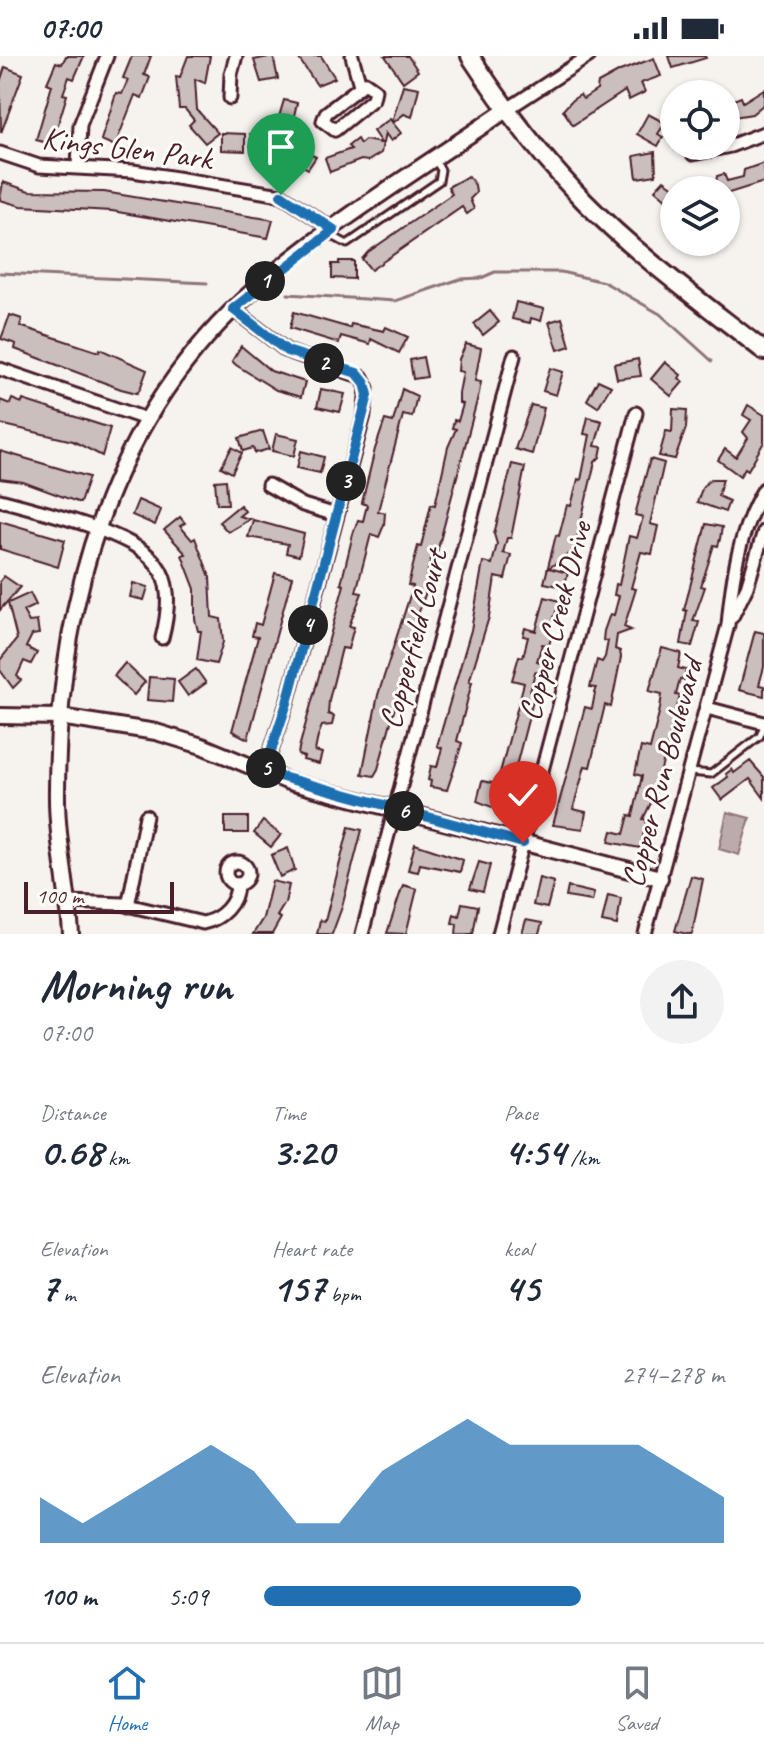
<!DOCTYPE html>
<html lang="en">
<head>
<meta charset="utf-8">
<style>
	:root { --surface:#fff; --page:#f2f2f3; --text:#1f2937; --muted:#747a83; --line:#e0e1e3; --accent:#1f6fb2 }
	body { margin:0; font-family:Caveat,sans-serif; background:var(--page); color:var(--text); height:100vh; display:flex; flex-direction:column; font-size:30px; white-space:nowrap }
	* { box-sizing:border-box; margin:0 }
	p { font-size:26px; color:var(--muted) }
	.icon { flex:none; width:44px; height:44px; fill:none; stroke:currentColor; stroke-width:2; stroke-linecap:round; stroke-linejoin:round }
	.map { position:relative; height:878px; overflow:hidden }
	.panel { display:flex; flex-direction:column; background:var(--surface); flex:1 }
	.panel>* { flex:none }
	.buttons { position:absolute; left:660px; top:24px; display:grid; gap:16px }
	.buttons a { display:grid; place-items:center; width:80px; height:80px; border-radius:50%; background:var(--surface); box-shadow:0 2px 6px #0004; font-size:40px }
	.scale { position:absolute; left:24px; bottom:20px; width:150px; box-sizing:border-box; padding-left:8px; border:4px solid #4a1f2b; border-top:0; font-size:22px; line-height:28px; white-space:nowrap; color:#4a1f2b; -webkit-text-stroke:6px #fdfcf7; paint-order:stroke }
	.pin { position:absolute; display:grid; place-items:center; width:68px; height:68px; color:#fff; margin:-82px -34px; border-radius:50% 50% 50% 0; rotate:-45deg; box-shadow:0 0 8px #0007 }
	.pin .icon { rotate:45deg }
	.km { position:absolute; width:40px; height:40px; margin:-20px; border-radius:50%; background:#222; color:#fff; font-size:22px; line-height:40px; text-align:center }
	.round { display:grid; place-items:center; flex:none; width:84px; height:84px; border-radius:42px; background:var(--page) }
	.summary { display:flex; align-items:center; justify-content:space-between; height:136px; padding:0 40px }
	h1 { font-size:44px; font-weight:800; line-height:60px }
	.stats { display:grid; grid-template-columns:repeat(3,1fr); gap:12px; height:136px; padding:8px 40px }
	.stats div { display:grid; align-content:center }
	.stats b { font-size:40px; font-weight:800 }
	.stats small { font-size:22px; font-weight:400 }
	.stats p { font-size:22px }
	.chart { height:224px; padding:16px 40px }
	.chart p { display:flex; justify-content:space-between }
	.chart svg { width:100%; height:144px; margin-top:8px; fill:var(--accent); opacity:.7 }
	ul { padding:0 40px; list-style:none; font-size:26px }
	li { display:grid; grid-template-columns:128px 96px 1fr; align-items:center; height:60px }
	li i { height:20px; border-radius:10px; background:var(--accent) }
	.status { display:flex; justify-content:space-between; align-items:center; height:56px; padding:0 40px; background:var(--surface); direction:ltr }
	.status svg { height:22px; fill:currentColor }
	.dock { display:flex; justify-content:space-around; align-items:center; height:112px; border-top:2px solid var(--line); background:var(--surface); font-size:22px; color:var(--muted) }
	.dock a { display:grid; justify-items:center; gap:4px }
	.dock .current { color:var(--accent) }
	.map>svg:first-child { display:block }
	.water { fill:#bbabac; stroke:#8e7378; stroke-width:2 }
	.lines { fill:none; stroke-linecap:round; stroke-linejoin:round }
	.stream { stroke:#8e7378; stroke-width:3 }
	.building { fill:#cbbfbe; stroke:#4a1f2b; stroke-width:2 }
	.service-casing { stroke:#4a1f2b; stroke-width:11 }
	.minor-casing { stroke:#4a1f2b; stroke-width:17 }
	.tertiary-casing { stroke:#4a1f2b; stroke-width:20 }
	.secondary-casing { stroke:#4a1f2b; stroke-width:22 }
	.service { stroke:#fdfcf7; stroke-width:5 }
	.minor { stroke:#fdfcf7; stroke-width:11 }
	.tertiary { stroke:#fdfcf7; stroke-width:14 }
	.secondary { stroke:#fdfcf7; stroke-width:16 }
	.route-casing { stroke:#fff; stroke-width:16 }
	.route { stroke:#1f6fb2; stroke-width:10 }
	.labels { text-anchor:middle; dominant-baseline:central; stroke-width:6; stroke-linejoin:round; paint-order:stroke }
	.street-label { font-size:32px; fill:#4a1f2b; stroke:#fdfcf7 }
</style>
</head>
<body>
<div class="status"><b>07:00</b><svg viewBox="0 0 49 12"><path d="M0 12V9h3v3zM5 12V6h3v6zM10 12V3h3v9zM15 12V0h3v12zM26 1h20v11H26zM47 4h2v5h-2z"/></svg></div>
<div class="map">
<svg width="764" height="878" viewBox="0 0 764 878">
	<rect width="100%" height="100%" fill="#f6f3ef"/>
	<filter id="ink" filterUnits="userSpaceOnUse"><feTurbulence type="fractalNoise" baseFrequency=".0125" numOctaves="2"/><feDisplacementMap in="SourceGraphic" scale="16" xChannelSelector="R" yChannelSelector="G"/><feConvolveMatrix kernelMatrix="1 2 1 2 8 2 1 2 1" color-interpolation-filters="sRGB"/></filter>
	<g filter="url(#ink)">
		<polygon class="water" points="727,756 750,762 739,799 719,793"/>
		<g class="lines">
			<g class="stream">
				<polyline points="0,217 207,227"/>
				<polyline points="288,238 395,245 460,223 481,222 495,216 561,216 604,226 660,258 712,305"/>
			</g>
		</g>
		<g class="building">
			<polygon points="66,0 84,0 74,23 69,21 63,38 67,39 52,88 36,84 52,29 47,27 56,6 62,8"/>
			<polygon points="132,0 151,0 144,19 150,21 142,42 135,39 115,90 101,84 116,37 122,38 128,24 123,22"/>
			<polygon points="188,0 210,0 205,27 195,23 197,54 218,77 205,87 189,69 194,64 185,53 179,53 176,20 180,21"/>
			<polygon points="273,0 278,23 261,26 254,4"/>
			<polygon points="297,0 321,0 335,22 317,29"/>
			<polygon points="385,0 408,0 418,15 403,26"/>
			<polygon points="669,0 705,0 706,2 673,12"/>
			<polygon points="654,2 661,20 641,27 645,36 629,44 625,35 573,69 563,54 572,44 580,39 583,43 597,34 598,27 620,15"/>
			<polygon points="5,11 23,18 1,77 0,26"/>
			<polygon points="403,29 419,32 412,61 404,58 393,67 401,77 391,85 385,77 381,97 368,105 361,104 330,116 325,102 351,93 348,90 357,83 360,88 365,84 381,87 373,75 390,63 392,66"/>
			<polygon points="764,33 764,48 752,58 734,61 728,46 741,41 743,46"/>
			<polygon points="284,44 297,47 292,68 278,64"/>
			<polygon points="648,58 665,67 658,78 663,81 658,90 637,78"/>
			<polygon points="267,64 278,77 262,92 250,78"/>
			<polygon points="221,77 245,78 245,95 221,94"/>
			<polygon points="297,92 316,101 308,113 290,102"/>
			<polygon points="655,96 656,119 637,122 634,100"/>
			<polygon points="764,107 764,126 726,138 726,134 715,134 717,120 724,118 727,125 743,121 744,114"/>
			<polygon points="468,120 475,129 476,137 470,143 474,153 467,158 462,151 371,214 362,203 368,196 452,138 448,131"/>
			<polygon points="664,124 678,134 674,134 668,145 655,134"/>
			<polygon points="3,126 29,135 104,136 273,164 268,182 112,155 21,150 0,144"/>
			<polygon points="339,205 354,205 354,223 332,222 332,208 339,208"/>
			<polygon points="516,246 544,253 541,265 531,262 530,267 512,263"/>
			<polygon points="490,255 499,266 483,279 474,268"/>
			<polygon points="294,256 350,272 351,268 384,275 386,271 408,281 399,297 371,283 370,288 341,280 339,287 290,272"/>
			<polygon points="10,259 22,263 20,270 99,296 100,293 147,314 140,333 137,337 121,333 15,293 16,288 1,283"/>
			<polygon points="562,262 570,290 558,294 549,266"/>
			<polygon points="466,288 481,292 475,325 481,326 479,337 435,504 431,503 427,519 430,524 410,582 413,583 408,604 378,713 374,720 362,718 378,639 413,530 408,529 418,490 421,491 431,448 435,449 448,391 456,373 452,372 454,364 458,365 463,348 459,347 459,337 463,316 458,315 459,303"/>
			<polygon points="241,290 271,315 305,326 301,341 276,334 236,309 232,305"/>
			<polygon points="423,301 427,321 413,323 410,304"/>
			<polygon points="638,303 641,320 617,323 614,308"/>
			<polygon points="665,306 681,319 679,322 683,326 671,340 651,323"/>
			<polygon points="550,312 563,316 556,339 543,335"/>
			<polygon points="598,324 611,330 598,351 587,344"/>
			<polygon points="321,333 345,338 340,356 317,351"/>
			<polygon points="402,333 417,340 412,361 403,359 378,455 385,457 384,469 379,481 371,478 356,536 362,537 349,570 354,571 348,593 342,592 329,644 328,658 334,660 332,669 322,670 318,680 315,695 322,697 319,708 303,704 304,701 298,699 299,692 344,529 341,528 353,478 358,464 363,465 367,449 362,447 375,393 385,364 393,366"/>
			<polygon points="12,343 22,347 23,344 110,372 102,400 73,385 0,368 0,344 10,348"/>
			<polygon points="531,349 544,352 532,398 515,393"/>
			<polygon points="748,349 764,359 764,386 748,414 745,412 740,420 718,404 725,393 736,401 748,382 743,376 751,364 743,359"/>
			<polygon points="673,353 687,354 686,372 675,403 659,400 666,375 672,376"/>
			<polygon points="588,361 602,365 595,390 602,391 600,401 595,406 574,494 549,512 568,517 564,531 544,527 556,479 559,480 567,449 571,450 578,423 581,424 590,379 584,378"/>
			<polygon points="263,375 269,393 255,397 253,392 243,395 239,382"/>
			<polygon points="276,378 298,383 294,400 272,395"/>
			<polygon points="232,391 242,397 232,417 221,411"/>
			<polygon points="0,395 89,421 80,447 23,426 0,423"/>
			<polygon points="301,395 324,401 320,417 297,412"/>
			<polygon points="650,403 664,407 650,468 658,470 652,498 641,496 631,532 636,533 624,571 631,574 617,579 615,593 620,595 621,601 611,651 605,649 590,711 585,710 573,753 586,756 583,773 553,769 585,651 592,653 596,632 590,631 597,604 602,606 605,601 608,585 603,584 604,575 610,558 614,559 619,540 614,539 616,528 619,529 629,480 637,482 643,461 635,459"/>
			<polygon points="512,408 525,411 511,482 507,482 503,497 511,499 505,523 495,521 489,561 469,626 472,626 457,685 462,687 456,707 447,734 437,732 430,731 431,725 428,724 431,710 437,711 442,692 437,690 471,574 483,506 492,508 497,488 494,478"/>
			<polygon points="711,423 723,423 718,440 729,445 725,456 697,446 703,430"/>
			<polygon points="226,424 228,448 217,448 215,425"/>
			<polygon points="138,444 161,454 155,469 132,459"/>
			<polygon points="240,449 245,455 239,460 250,463 228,476 219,466"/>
			<polygon points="180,461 185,467 180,470 192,484 195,482 210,521 212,561 221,563 223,586 216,608 197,604 201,575 198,575 195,563 195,533 182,499 186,498 164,474"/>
			<polygon points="253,464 304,478 299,500 286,497 288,488 248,481"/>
			<polygon points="0,465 65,484 58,511 0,493"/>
			<polygon points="706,468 722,471 720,483 718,490 714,489 701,530 705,531 693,565 699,566 692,590 681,588 687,555 684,554"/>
			<polygon points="275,517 292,521 248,683 232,675 258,581 252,580 255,567 261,569"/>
			<polygon points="4,520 20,531 0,554 0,525"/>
			<polygon points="133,527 148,531 144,544 130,541"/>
			<polygon points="30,537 36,549 23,555 29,566 37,565 39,578 32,579 26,591 37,597 31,608 24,605 17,620 21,624 13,632 0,614 0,604 17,583 8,547"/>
			<polygon points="545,541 560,545 548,578 552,579 549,589 542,588 537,605 544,607 541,618 535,616 530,636 535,637 504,756 477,745 482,725 497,728 524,627 512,624 519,600 523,601 528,581 523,580 525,572 536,575"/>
			<polygon points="755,575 764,577 764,611 759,629 764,630 764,640 739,634"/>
			<polygon points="662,592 681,597 678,612 686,614 684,624 680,623 676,639 680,640 654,741 643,763 647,764 640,792 609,786 612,775 624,778 629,759 633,760 642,720 635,718 641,691 650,693 660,653 662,638 649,635"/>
			<polygon points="125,607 145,626 134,639 114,620"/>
			<polygon points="196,613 206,627 188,640 178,626"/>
			<polygon points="149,621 174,623 172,646 147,644"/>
			<polygon points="750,705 764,721 764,742 750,723 722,744 713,732 728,721 726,718 732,713 734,717"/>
			<rect x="225" y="761" width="23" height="16"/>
			<polygon points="263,765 281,779 271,791 254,777"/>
			<polygon points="349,771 362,774 342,851 332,878 317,878 320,864 325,865"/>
			<polygon points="415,788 463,804 460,816 420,808 418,816 408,814"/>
			<polygon points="288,792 295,814 280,821 271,799"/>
			<polygon points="479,806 490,809 483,836 470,833"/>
			<polygon points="691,820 703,823 692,878 687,878 675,875"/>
			<polygon points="539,822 554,826 547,852 533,849"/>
			<polygon points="272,825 289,829 285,847 277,860 281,862 272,878 253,878 263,862"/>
			<polygon points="403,829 417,833 406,878 387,877"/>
			<polygon points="568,831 594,837 592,845 566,841"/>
			<polygon points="608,839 621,842 617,869 602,866"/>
			<polygon points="462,847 478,850 473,878 456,878 457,868 452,867 454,858 459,860"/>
			<polygon points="526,864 542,867 539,878 522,878"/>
		</g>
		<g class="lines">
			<defs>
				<g id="service">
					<polyline points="329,178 347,188 439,125 441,114 436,106"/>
					<polyline points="690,716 711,718 760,680 764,669"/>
				</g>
				<g id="minor">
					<polyline points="352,0 360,29"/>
					<polygon points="365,27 375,34 373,43 335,74 323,65 326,57"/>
					<polyline points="230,42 231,18 236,0"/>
					<polyline points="506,54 589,0"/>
					<polyline points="0,97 39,110 133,115 281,139 334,174"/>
					<polyline points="693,98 730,90 764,77"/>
					<polyline points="78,111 80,69 107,0"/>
					<polyline points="233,253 287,295 362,321 367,332 364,359 287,647 264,716"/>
					<polyline points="0,313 146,363"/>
					<polyline points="268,429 303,449 336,459"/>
					<path d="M0 444C31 452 60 460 90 470 153 493 180 511 162 582"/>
					<polyline points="732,561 747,531 764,475"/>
					<polyline points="707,652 764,667"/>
					<circle cx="237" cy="817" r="11"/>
					<path d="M69 846 123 848 203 867C221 863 237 848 237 828"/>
					<polyline points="128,850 146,760"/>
					<polyline points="362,878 514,300"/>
					<polyline points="499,878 636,357"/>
					<path d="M645 878 728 569C732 522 739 474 764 433"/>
				</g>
				<g id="tertiary">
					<polyline points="0,660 60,661 156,676 202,690 289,726 660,822"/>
					<path d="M71 878C68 830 56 782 57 734 58 546 109 361 255 233 332 166 422 112 506 54"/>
				</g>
				<path id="secondary" d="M470 0C504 52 541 101 584 145 638 200 703 247 764 295"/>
			</defs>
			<use href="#service" class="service-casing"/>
			<use href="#minor" class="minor-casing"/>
			<use href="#tertiary" class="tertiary-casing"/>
			<use href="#secondary" class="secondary-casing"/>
			<use href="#service" class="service"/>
			<use href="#minor" class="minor"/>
			<use href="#tertiary" class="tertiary"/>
			<use href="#secondary" class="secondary"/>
		</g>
	</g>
	<g class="lines" filter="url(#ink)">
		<defs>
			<polyline id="route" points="281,139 334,174 233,253 287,295 357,317 365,327 368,339 287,647 264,716 523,787"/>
		</defs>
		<use href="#route" class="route-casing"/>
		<use href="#route" class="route"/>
	</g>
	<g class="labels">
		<g class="street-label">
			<text transform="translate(127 92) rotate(7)">Kings Glen Park</text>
			<text transform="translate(555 565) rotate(-75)">Copper Creek Drive</text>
			<text transform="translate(413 583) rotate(-75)">Copperfield Court</text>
			<text transform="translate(662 717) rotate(-75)">Copper Run Boulevard</text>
		</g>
	</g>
</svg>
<div class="buttons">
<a><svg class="icon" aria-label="locate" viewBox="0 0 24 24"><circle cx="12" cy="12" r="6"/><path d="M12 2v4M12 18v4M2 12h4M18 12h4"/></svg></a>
<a><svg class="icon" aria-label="layers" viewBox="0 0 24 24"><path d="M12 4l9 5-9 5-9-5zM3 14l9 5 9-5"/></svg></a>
</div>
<div class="scale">100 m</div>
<div class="pin" style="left:281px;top:139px;background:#1e9e55"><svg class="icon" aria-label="arrive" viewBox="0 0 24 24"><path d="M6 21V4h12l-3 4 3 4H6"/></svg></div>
<div class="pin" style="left:523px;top:787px;background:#d93025"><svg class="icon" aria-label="check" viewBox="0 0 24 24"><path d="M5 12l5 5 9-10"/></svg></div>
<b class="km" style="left:265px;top:225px">1</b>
<b class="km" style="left:324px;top:307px">2</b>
<b class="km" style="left:346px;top:425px">3</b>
<b class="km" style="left:308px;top:569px">4</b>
<b class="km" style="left:266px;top:712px">5</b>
<b class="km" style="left:404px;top:755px">6</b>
</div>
<section class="panel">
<div class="summary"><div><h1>Morning run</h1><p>07:00</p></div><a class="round"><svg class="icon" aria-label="share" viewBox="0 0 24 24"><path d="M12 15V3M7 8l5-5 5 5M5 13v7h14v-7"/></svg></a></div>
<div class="stats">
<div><p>Distance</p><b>0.68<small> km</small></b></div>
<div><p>Time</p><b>3:20</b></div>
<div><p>Pace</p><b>4:54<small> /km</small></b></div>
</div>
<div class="stats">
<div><p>Elevation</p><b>7<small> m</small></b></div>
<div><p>Heart rate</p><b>157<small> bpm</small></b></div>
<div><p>kcal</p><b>45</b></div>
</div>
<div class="chart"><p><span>Elevation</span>274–278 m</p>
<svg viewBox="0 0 160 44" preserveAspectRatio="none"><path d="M0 44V30L10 38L20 30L30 22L40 14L50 22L60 38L70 38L80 22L90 14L100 6L110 14L120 14L130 14L140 14L150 22L160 30V44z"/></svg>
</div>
<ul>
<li><b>100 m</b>5:09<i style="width:69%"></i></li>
</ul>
</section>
<nav class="dock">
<a class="current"><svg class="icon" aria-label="home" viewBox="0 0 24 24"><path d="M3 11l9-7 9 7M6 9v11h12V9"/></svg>Home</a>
<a><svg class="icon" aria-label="map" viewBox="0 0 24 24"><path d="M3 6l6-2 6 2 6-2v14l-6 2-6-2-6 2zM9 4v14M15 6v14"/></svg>Map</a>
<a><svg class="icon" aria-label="saved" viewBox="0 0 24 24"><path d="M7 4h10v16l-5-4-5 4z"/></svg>Saved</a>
</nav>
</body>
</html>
